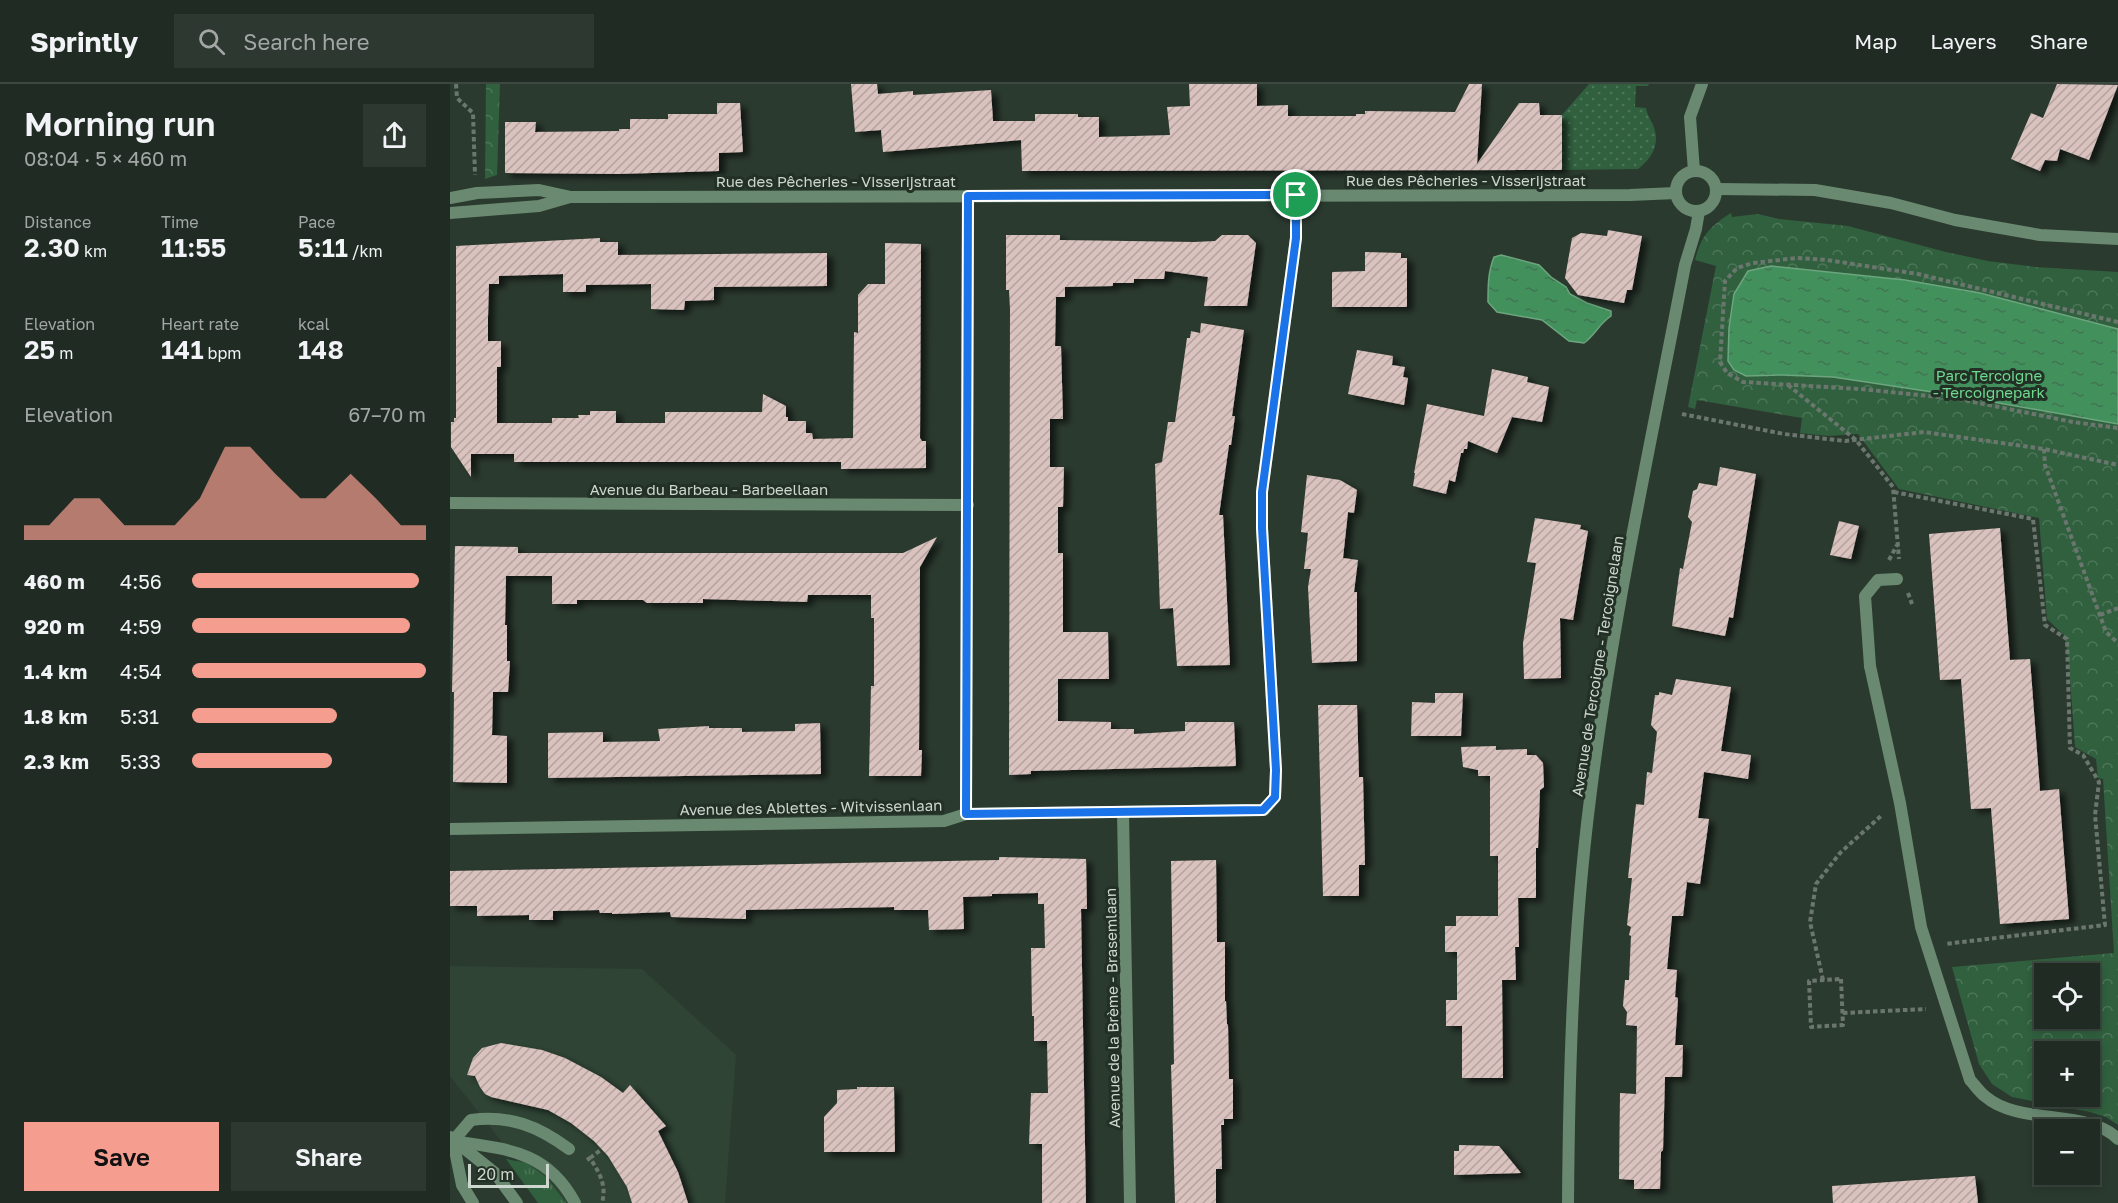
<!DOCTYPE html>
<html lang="en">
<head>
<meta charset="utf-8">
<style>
	:root { --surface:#202c23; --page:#2d3830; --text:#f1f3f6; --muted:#a2a7a6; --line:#3d4841; --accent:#f59d8f }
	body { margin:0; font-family:"Golos Text",sans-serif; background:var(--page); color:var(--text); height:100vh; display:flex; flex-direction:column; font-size:22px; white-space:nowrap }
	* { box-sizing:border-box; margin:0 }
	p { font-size:20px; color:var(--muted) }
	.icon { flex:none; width:33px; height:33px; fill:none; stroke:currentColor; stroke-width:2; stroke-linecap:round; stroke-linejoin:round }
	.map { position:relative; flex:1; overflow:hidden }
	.sheet { display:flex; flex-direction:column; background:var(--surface); width:450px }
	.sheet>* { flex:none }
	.buttons { position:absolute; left:1584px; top:879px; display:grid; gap:12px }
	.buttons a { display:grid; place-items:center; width:66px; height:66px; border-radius:0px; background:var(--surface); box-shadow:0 3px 9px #0003,0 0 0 2px var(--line); font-size:30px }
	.scale { position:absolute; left:18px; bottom:15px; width:81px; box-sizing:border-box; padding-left:6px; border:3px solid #cdd6cf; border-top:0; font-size:16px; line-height:21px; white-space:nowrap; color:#cdd6cf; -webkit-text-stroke:4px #223025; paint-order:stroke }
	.pin { position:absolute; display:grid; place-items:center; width:51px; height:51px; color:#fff; margin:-26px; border:3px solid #fff; border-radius:50%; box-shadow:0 2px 6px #0007 }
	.round { display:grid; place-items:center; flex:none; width:63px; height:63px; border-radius:0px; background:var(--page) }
	.summary { display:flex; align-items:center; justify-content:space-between; height:102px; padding:0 24px }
	h1 { font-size:33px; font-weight:600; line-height:45px }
	.metrics { display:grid; grid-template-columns:repeat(3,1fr); gap:9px; height:102px; padding:6px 24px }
	.metrics div { display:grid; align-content:center }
	.metrics b { font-size:26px; font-weight:600 }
	.metrics small { font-size:16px; font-weight:400 }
	.metrics p { font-size:16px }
	.chart { height:168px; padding:12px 24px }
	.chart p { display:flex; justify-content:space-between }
	.chart svg { width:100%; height:108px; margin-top:6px; fill:var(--accent); opacity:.7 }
	.cta { display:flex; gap:12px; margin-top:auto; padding:12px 24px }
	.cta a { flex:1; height:69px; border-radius:0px; background:var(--accent); color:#111; font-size:24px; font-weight:600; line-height:69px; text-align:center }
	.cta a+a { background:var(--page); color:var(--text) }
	ul { padding:0 24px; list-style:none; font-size:20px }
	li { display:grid; grid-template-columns:96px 72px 1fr; align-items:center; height:45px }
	li i { height:15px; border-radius:8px; background:var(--accent) }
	header { display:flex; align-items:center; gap:36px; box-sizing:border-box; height:84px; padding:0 30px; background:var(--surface); border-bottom:2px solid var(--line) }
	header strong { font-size:28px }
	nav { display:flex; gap:33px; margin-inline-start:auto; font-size:21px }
	.search { width:420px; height:54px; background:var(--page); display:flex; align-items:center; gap:15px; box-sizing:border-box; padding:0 21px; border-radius:0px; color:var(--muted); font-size:22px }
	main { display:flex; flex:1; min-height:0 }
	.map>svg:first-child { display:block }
	.built { fill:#2f4435 }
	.grass { fill:url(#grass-tufts) }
	.forest { fill:url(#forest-crowns); fill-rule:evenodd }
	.garden { fill:url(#garden-dots) }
	.water { fill:url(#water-ripples); stroke:#6ca57e; stroke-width:1.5 }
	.building { fill:url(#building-hatch); filter:url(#shadow) }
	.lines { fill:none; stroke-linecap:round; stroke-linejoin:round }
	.path { stroke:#6b776e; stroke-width:4; stroke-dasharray:4.5 3; stroke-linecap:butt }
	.service { stroke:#6a8971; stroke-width:12 }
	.minor { stroke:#6a8971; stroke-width:12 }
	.tertiary { stroke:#6a8971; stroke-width:12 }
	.route-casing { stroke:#fff; stroke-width:12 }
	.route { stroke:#1a73e8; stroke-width:8 }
	.labels { text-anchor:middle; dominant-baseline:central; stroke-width:6; stroke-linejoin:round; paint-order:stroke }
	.street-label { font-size:15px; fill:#cdd6cf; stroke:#223025 }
	.park-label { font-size:15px; fill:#70d991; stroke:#223025 }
</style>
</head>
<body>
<header>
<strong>Sprintly</strong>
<div class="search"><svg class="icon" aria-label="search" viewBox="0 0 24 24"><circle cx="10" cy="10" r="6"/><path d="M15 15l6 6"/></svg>Search here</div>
<nav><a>Map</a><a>Layers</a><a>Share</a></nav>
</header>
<main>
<section class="sheet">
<div class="summary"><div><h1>Morning run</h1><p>08:04 · 5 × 460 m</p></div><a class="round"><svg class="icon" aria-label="share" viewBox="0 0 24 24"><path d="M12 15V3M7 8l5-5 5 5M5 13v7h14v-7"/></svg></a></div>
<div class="metrics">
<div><p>Distance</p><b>2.30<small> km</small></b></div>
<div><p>Time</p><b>11:55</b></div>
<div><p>Pace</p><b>5:11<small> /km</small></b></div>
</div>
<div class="metrics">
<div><p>Elevation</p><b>25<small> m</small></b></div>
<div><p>Heart rate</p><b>141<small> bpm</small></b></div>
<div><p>kcal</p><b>148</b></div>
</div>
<div class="chart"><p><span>Elevation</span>67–70 m</p>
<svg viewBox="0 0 160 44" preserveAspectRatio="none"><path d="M0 44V38L10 38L20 27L30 27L40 38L50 38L60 38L70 27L80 6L90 6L100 17L110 27L120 27L130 17L140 27L150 38L160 38V44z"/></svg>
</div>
<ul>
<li><b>460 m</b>4:56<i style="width:97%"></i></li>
<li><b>920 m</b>4:59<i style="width:93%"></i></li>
<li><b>1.4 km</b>4:54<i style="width:100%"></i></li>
<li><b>1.8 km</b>5:31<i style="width:62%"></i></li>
<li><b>2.3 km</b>5:33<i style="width:60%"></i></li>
</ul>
<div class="cta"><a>Save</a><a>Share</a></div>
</section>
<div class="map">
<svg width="1668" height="1119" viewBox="0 0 1668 1119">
	<defs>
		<pattern id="grass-tufts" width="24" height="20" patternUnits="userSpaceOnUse" patternTransform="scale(1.5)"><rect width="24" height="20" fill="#30603e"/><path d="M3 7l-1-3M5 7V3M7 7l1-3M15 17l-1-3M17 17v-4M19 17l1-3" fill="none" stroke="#4d7659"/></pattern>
		<pattern id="forest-crowns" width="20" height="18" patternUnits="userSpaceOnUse" patternTransform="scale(1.5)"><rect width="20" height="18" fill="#30603e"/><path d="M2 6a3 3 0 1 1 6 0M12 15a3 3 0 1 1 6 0" fill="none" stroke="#4d7659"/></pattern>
		<pattern id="garden-dots" width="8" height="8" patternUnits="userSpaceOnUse" patternTransform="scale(1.5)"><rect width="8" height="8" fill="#30603e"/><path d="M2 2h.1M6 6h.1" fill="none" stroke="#4d7659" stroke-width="1.8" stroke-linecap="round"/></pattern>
		<pattern id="water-ripples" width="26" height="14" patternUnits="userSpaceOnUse" patternTransform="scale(1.5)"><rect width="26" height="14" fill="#42905c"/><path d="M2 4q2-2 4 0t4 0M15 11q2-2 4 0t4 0" fill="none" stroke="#417452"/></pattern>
		<pattern id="building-hatch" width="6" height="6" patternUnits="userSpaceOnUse" patternTransform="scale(1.5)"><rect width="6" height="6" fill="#dac2be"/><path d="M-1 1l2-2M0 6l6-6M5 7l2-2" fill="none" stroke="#b3a29e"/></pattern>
		<filter id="shadow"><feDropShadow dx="6" dy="4" stdDeviation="3" flood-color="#0009"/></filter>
	</defs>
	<rect width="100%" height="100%" fill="#2b3a2f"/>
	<polygon class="built" points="0,882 192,885 286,971 275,1119 100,1119 0,992"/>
	<polygon class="grass" points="56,1075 77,1079 96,1093 116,1119 88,1119"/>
	<g class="forest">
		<polygon points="36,0 50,0 47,91 35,95"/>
		<path d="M1281 129 1282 133 1308 130 1329 135 1398 142 1496 168 1538 177 1585 183 1668 188V1041L1656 1033 1640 1028 1562 1013 1542 1000 1529 980 1502 883 1664 869 1653 695 1648 694 1646 675 1625 663 1619 580 1615 552 1597 535 1589 434 1449 405 1408 350 1378 352 1350 349 1352 334 1247 316 1245 325 1238 323 1266 182 1245 176C1251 152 1260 142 1281 129ZM1594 890H1640V934H1594ZM1594 968H1640V1012H1594Z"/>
	</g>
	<path class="garden" d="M1139 0H1199L1198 2H1186L1185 23 1196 24C1197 32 1203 38 1205 47 1209 63 1200 76 1188 85L1112 86V31Z"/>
	<g class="water">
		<path d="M1051 171 1089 181 1101 193 1116 203 1120 210 1137 219 1161 227V232C1149 240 1145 251 1134 259L1119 257 1092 236 1047 228 1038 218C1038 202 1038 188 1044 173Z"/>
		<polygon points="1321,182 1455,196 1530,209 1668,245 1668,340 1509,312 1383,293 1332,291 1296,292 1284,286 1278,277 1279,244 1284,210 1298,187"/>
	</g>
	<g class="building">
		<polygon points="401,0 427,0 428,10 463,7 463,11 541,6 543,37 585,37 585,30 628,30 628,33 649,33 649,53 720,51 717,23 740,22 739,0 807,0 807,22 838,21 838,32 906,32 906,30 915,30 915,27 1005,28 1019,0 1032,0 1027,80 1069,19 1089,19 1090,31 1112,31 1112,86 572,87 571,56 433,68 431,46 405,48"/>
		<polygon points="1607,0 1668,1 1639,76 1610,65 1607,77 1595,76 1590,87 1561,75 1581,29 1593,34"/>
		<polygon points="267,19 290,19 293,68 269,69 269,87 168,90 55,89 55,38 86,38 85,48 169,47 169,45 180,45 180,35 218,35 218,30 267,30"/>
		<polygon points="1158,146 1192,152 1182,206 1177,206 1174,219 1128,211 1115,194 1122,154 1131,149 1157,152"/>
		<polygon points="556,151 610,151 610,156 744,158 765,157 772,151 798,151 806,159 797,222 754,222 758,193 715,187 714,195 684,195 684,199 663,199 663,202 615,203 615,213 606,213 605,262 611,262 613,335 600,335 600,383 614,383 613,423 608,423 608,469 613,469 613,548 658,548 659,595 608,595 608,637 661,638 661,645 684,645 684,650 735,647 735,638 784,638 786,682 581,687 581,690 559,691 560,225 559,206 556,206"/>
		<polygon points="150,154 150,158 168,158 168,171 377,169 377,202 264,203 264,216 235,217 234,226 201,225 201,200 136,201 136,208 113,208 113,190 49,192 49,200 39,200 38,233 38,257 51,257 51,283 47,283 47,339 102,339 102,334 129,334 128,331 140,331 140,327 166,327 166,339 215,339 215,328 312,328 313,310 336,322 336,333 338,333 338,337 356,337 356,349 362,349 363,355 403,354 404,248 408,249 408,211 418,200 435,200 435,159 471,160 470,354 472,357 476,357 476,384 391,385 391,378 64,378 64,370 21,370 21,393 1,363 1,338 4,338 4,334 6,334 6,162"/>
		<polygon points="915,168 951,169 951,174 957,174 957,223 882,223 882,188 915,187"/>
		<polygon points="751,239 794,246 782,332 785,332 781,361 779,361 769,431 773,431 780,581 727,582 723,524 710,525 705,380 712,378 718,338 725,338 737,254 740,254 741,247 750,249"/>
		<polygon points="907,266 943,272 942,281 955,283 953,293 958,294 954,321 898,310"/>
		<polygon points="1042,285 1078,293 1077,298 1099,303 1092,338 1062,333 1047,369 1018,357 1017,365 1014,365 1013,369 1011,369 1005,398 999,396 996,410 963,402 965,389 964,389 977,320 1034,332"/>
		<polygon points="1270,383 1306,390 1283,534 1279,533 1275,552 1222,542 1230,484 1233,485 1242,438 1238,433 1243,407 1247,405 1249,399 1267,402"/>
		<polygon points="857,391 890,396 907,406 904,429 898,428 893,474 908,476 904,508 907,508 907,577 862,579 858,503 861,485 854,485 858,449 851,448"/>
		<polygon points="1085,434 1131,441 1130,445 1138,447 1123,536 1110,534 1111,594 1074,595 1073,559 1086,479 1077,478"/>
		<polygon points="1389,437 1409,442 1401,475 1380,471"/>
		<polygon points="1550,444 1560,576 1580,575 1590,707 1609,705 1619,835 1550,840 1541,724 1521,725 1511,595 1490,596 1479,450"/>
		<polygon points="487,453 470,483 469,666 472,666 471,692 419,692 421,602 424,602 424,534 421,534 421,511 358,511 357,518 253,515 253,519 197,519 193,516 127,516 127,520 102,520 102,492 56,492 55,541 57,541 57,577 60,577 58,608 43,608 42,651 57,652 57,699 3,698 4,608 2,608 5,462 68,463 68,469 453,469"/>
		<polygon points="1226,595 1281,603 1271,667 1301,671 1298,695 1254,688 1248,734 1259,735 1250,800 1237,798 1233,832 1222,832 1217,885 1227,886 1225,913 1228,914 1225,961 1233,961 1232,993 1215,993 1213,1066 1211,1068 1210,1105 1184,1105 1184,1096 1169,1095 1170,1009 1186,1010 1187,942 1176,941 1177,928 1173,922 1175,896 1179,896 1181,852 1179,851 1181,843 1177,841 1182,794 1178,794 1186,720 1194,721 1197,688 1202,689 1207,648 1201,641 1205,611 1209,611 1209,608 1222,611"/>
		<polygon points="985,609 1013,609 1011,652 961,652 962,618 985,619"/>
		<polygon points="868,621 907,621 909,693 913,693 915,781 909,781 909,812 873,812"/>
		<polygon points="370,639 371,690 98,694 98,649 153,648 153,658 210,657 208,645 259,642 259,644 292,644 292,648 345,647 345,640"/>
		<polygon points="1046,662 1046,666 1077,665 1077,671 1086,671 1093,679 1094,703 1090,706 1088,764 1086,764 1086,814 1068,814 1069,863 1065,863 1066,896 1052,896 1053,994 1012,994 1012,942 996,942 996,916 1007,916 1007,868 995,868 995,842 1006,842 1006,832 1048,832 1048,772 1040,772 1040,692 1028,692 1028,686 1013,683 1011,663"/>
		<polygon points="549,773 636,775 637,825 631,825 636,1119 592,1119 592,1060 579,1060 581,1009 598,1009 597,957 584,957 584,932 582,932 581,864 595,864 594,820 588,820 588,809 542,810 542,812 513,813 514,845 479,846 478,826 444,826 444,823 296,826 296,835 221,833 220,828 162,830 162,829 150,829 149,826 103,827 103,836 79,836 79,831 27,832 27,822 0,822 0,787 549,776"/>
		<polygon points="766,776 767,858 775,858 775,917 776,917 777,940 778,941 779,995 783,995 783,1035 774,1035 774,1041 771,1041 772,1085 766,1085 766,1119 725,1119 721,981 724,980 721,777"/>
		<polygon points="51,959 92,966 115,974 151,993 173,1009 180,1001 216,1042 208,1047 228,1088 238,1119 182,1119 177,1103 158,1072 144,1057 121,1039 98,1026 41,1013 35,1010 30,1003 25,992 17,991 23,974 32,964"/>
		<polygon points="407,1003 444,1003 445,1068 374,1068 374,1033 387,1019 387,1006 407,1005"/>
		<polygon points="1009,1061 1049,1062 1071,1089 1004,1091 1004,1067 1009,1067"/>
		<polygon points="1525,1092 1528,1119 1383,1119 1382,1102"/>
	</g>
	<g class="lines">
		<g class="path">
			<polyline points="6,0 7,14 23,29 25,91"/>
			<polyline points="1668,238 1468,190 1377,176 1347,174 1303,179 1287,184 1275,197 1270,278 1277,289 1293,298 1410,305 1509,315 1623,338 1668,344"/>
			<polyline points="1338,301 1406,356 1443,403 1449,475"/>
			<polyline points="1232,330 1334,350 1395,357 1474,348 1594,365 1668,381"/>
			<polyline points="1594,365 1595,381 1656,548 1668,559"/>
			<polyline points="1444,408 1583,435 1595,541 1617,555 1620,664 1633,671 1649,698 1645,731 1655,841 1495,860"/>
			<polyline points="1439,476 1447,461"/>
			<polyline points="1458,509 1462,520"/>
			<polyline points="1650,531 1668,524"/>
			<polygon points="1391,895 1393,941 1361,943 1359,897"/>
			<polyline points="1373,896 1360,838 1366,800 1390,769 1432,731"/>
			<polyline points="1393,929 1476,925"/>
			<polyline points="140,1074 152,1065"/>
			<path d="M137 1076 140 1074C149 1088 157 1101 152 1119"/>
		</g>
		<g class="service">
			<polyline points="1420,582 1415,512 1428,496 1447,495"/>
			<path d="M3 1057C55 1065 97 1066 125 1119"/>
			<path d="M3 1057 21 1036C60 1031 88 1042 119 1065"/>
		</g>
		<g class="minor">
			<polyline points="1244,87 1240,33 1252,0"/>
			<polyline points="0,419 518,421"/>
			<path d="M1420 582 1450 719 1471 843 1520 996C1525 1001 1530 1009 1536 1013 1568 1041 1639 1025 1668 1055"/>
			<polyline points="673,728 680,1119"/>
			<polyline points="516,730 518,112"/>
			<polyline points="0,745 494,737 516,730 814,726 825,713 826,686 812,444 812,408 846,154 846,111"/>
			<path d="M1118 1119C1119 984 1123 849 1140 715 1162 536 1201 358 1235 181L1246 145 1249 127"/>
		</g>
		<g class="tertiary">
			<circle cx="1246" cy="107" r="20"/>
			<polyline points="1267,105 1365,106 1441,119 1505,136 1590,151 1668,155"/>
			<polyline points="0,114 27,109 89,106 121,113 1180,111 1226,109"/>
			<polyline points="0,129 89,122 120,113"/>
			<polyline points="0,1053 45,1089 67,1119"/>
			<polyline points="3,1057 12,1101 23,1119"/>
		</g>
	</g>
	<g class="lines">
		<defs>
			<polygon id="route" points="846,111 846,154 812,408 812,444 826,686 825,713 813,726 516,730 518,112"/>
		</defs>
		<use href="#route" class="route-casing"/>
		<use href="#route" class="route"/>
	</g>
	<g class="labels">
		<g class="street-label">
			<text x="1016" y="96">Rue des Pêcheries - Visserijstraat</text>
			<text x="386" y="97">Rue des Pêcheries - Visserijstraat</text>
			<text x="259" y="405">Avenue du Barbeau - Barbeellaan</text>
			<text transform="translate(1147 582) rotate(-81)">Avenue de Tercoigne - Tercoignelaan</text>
			<text transform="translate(361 723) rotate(-1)">Avenue des Ablettes - Witvissenlaan</text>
			<text transform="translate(662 924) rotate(-91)">Avenue de la Brème - Brasemlaan</text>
		</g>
		<g class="park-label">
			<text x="1539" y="291">Parc Tercoigne<tspan x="1539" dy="17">- Tercoignepark</tspan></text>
		</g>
	</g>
</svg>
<div class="buttons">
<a><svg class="icon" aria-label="locate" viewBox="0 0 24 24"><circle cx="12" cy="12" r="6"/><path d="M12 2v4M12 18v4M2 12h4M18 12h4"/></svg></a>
<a>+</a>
<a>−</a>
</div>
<div class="scale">20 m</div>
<div class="pin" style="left:846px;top:111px;background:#1e9e55"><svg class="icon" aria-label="arrive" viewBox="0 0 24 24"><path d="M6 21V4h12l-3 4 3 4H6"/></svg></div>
</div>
</main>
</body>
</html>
